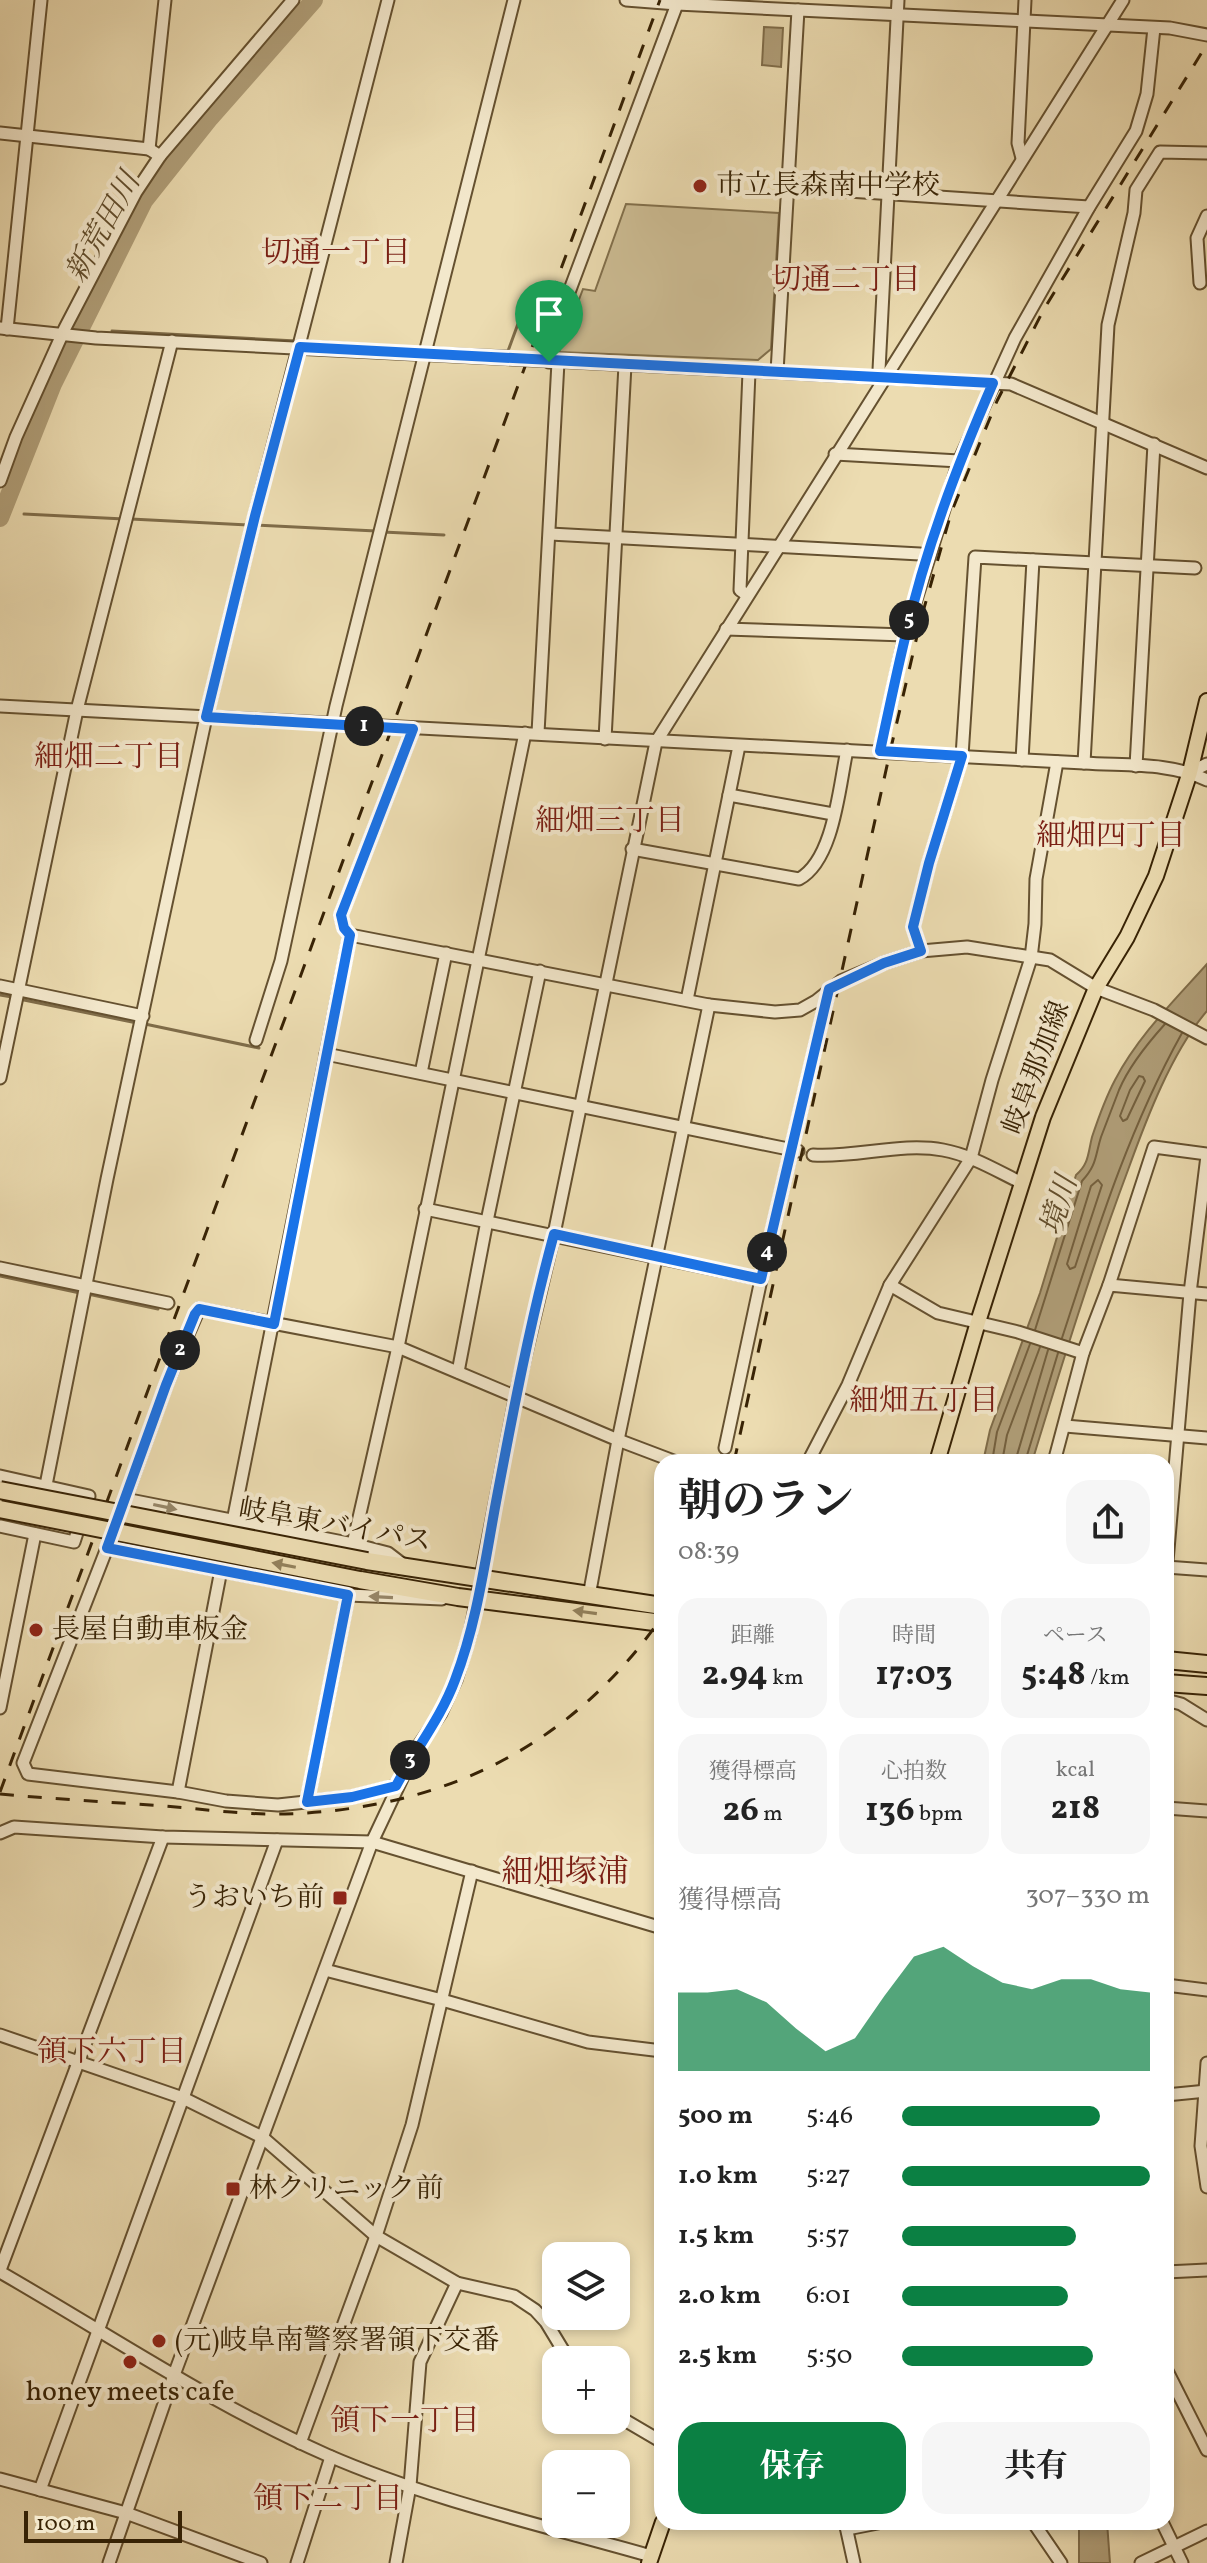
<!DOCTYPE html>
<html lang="ja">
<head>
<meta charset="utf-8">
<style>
	:root { --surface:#fff; --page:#f6f6f6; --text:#222; --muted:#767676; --accent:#0b8043 }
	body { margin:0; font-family:Vollkorn,"Noto Serif JP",serif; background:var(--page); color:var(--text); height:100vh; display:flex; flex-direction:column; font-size:30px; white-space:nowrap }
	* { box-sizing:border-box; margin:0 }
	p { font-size:26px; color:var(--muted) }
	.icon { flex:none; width:44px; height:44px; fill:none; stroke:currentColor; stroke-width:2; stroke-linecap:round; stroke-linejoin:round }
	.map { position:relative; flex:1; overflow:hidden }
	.sheet { position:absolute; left:654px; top:1454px; width:520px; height:1076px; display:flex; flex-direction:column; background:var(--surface); border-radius:24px; box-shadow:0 4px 12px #0003 }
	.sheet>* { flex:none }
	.controls { position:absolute; left:542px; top:2242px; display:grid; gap:16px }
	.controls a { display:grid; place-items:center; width:88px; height:88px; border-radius:16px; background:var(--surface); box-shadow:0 4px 12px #0003; font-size:40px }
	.scale { position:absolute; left:24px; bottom:20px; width:158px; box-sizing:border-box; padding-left:8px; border:4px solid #382305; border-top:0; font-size:22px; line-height:28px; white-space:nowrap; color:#382305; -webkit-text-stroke:6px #f3e8cc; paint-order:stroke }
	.pin { position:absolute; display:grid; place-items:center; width:68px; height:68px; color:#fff; margin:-82px -34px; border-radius:50% 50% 50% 0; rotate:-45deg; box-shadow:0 0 8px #0007 }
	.pin .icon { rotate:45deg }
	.km { position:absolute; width:40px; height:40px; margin:-20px; border-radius:50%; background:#222; color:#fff; font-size:22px; line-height:40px; text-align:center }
	.round { display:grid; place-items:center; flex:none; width:84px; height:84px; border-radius:24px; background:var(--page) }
	.head { display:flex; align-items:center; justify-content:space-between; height:136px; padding:0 24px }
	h1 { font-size:44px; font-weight:700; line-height:60px }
	.metrics { display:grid; grid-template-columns:repeat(3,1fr); gap:12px; height:136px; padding:8px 24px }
	.metrics div { display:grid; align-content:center; border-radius:20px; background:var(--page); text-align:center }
	.metrics b { font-size:34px; font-weight:700 }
	.metrics small { font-size:22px; font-weight:400 }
	.metrics p { font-size:22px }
	.chart { height:224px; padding:16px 24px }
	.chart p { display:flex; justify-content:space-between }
	.chart svg { width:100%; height:144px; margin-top:8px; fill:var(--accent); opacity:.7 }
	.button { display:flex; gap:16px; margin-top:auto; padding:16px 24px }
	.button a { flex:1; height:92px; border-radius:24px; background:var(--accent); color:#fff; font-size:32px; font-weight:700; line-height:92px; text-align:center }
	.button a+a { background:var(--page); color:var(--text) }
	ul { padding:0 24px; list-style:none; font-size:26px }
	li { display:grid; grid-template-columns:128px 96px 1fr; align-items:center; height:60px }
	li i { height:20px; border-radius:10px; background:var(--accent) }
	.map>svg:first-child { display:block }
	.green { fill:#cdbd94; stroke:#82704c; stroke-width:2 }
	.water { fill:#af9d77; stroke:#7f6c49; stroke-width:2 }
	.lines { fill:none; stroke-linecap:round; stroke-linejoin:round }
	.shore { stroke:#74603e; stroke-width:2 }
	.stream { stroke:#7f6c49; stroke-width:3 }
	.river { stroke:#af9d77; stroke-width:18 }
	.minor-casing { stroke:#655130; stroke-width:15 }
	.major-casing { stroke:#382305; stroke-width:18 }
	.highway-casing { stroke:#382305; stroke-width:20 }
	.minor { stroke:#f3e8cc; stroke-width:11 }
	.major { stroke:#ecdcb1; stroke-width:14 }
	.highway { stroke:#ecdcb1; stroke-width:16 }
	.rail { stroke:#382305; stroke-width:3; stroke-dasharray:14 14; stroke-linecap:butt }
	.highway-bridge-casing { stroke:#382305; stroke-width:20; stroke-linecap:butt }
	.highway-bridge { stroke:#ecdcb1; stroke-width:16 }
	.oneway { fill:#968668 }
	.oneway2 { fill:#92805b }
	.route-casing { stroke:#fff; stroke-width:16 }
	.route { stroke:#1a73e8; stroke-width:10 }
	.poi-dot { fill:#8f2418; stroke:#f3e8cc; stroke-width:3 }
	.labels { text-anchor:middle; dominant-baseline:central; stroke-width:8; stroke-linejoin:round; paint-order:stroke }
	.poi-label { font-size:28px; fill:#382305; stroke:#f3e8cc; text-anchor:start }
	.street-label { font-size:28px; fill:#382305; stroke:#f3e8cc }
	.water-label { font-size:30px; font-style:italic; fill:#624e2d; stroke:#f3e8cc }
	.neighbourhood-label { font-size:30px; fill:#7a1f14; stroke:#f3e8cc }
	.quarter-label { font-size:32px; fill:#7a1f14; stroke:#f3e8cc }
</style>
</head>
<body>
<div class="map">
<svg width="1207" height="2563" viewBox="0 0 1207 2563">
	<rect width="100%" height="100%" fill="#ecdcb1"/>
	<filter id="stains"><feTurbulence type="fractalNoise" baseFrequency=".0025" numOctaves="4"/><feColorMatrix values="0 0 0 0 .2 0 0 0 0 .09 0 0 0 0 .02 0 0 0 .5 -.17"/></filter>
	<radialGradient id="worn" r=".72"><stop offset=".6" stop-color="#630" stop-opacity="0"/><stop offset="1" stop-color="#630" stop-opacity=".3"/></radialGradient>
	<polygon class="green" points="626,204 779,213 771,349 758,360 559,352 583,289 595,291"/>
	<g class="water">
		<polygon points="764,27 783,28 781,67 762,65"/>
		<path d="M1207 964V1011C1172 1051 1146 1120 1128 1170 1092 1266 1062 1364 1032 1462H983L990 1430 1040 1293 1076 1175C1089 1164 1088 1153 1092 1137 1098 1119 1106 1097 1115 1080 1138 1036 1174 1001 1207 964Z"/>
		<polygon points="1079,2522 1107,2522 1110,2563 1079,2563"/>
	</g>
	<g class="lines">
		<g class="shore">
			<polygon points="1139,1076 1143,1077 1145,1081 1127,1119 1123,1121 1120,1116 1130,1090"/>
			<polygon points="1098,1180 1102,1185 1075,1267 1070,1269 1067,1264 1091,1186"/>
			<path d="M1035 1330 1082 1181C1097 1165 1095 1156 1101 1137 1107 1121 1113 1106 1119 1090 1129 1066 1147 1044 1165 1024"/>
			<path d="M1062 1338C1096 1234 1128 1130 1182 1033"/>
			<polyline points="992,1462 997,1432 1030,1344"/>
			<polyline points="1002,1462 1007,1435 1040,1347"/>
			<polyline points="1015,1462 1048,1350"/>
			<polyline points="1025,1462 1058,1353"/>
		</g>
		<g class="stream">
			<polyline points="112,331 296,341"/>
			<polyline points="304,341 424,348"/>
			<polyline points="431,348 508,351 519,321"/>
			<polyline points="24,514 124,519"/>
			<polyline points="131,519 248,525"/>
			<polyline points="255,525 376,531"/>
			<polyline points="383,532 444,535"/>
			<polyline points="0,995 12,997"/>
			<polyline points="19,999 137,1023"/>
			<polyline points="145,1024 259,1048"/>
			<polyline points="0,1276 80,1293"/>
			<polyline points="88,1294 158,1309"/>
		</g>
		<polyline class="river" points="0,518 53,384 144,201 210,118 314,0"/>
		<defs>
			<g id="minor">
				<polyline points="677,4 1170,28 1207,35"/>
				<polyline points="0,133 149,149 165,0"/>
				<polyline points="160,156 293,0"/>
				<polyline points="1022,158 1018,143 1025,0"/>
				<polyline points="788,187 1089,207"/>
				<polyline points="1200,283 1197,238 1207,216"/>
				<polyline points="0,328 96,338 1011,384 1207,468"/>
				<polyline points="7,329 41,0"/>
				<polyline points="549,362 547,351 677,4 626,0"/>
				<polyline points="777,372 798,10"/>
				<polyline points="884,377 879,370 898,0"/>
				<polyline points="835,454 959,461"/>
				<polyline points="0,481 16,437 65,328 136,192 160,156 149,149"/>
				<polyline points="550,534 920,554 928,557"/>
				<polyline points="747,595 740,590 749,372"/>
				<polyline points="726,629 905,635"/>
				<path d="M0 706 1084 763C1124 766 1170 762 1207 780"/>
				<polyline points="413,729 341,915 344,928 350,935 709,1005 775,1012 800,1010 816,1001 841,981 884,963 921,951 967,947 1050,960 1096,988 1154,1010 1207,1038"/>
				<polyline points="538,733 558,362"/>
				<polyline points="605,739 625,365"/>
				<polyline points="880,751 905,635 959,461 1015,338 1089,207 1136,131 1147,94 1154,28"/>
				<polyline points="1022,760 1033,560"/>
				<polyline points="1084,763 1108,325 1134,213 1136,190 1160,152 1207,153"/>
				<polyline points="1136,766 1154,444"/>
				<polyline points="1190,772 1207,764"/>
				<polyline points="729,795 833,814"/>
				<path d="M632 849 799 879C834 860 839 787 847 750"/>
				<polyline points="921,951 913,927 929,863 962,756 975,557 1195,568"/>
				<polyline points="0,986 143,1016"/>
				<polyline points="687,1000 739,746"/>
				<polyline points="256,1040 281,961 336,706 514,0"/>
				<polyline points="326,1054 798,1151"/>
				<polyline points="421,1073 446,953"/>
				<polyline points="0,1078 77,710 172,341"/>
				<path d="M813 1155C856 1158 901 1142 943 1150 971 1155 997 1171 1022 1183"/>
				<polyline points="425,1209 761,1279"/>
				<polyline points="0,1268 168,1303"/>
				<polyline points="890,1285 938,1313 1018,1332 1083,1353"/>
				<polyline points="1109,1285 1154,1147 1207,1154"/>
				<polyline points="458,1372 487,1221 540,971"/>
				<polyline points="1065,1426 1207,1438"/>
				<polyline points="725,1448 762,1275 829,989"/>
				<polyline points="808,1462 848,1385 890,1285 971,1158 992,1080 1031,958 1035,924 1036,879 1057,762"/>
				<polyline points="1054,1462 1083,1353 1109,1285 1207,1294"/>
				<polyline points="0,1476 89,1496 74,1542 0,1526"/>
				<polyline points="46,1485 107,1179 206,717 255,516 388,0"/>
				<polyline points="125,1499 166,1385 199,1309 398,1347 618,1440 676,1462"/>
				<polyline points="233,1521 350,935"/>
				<polyline points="353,1544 398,1347 525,733"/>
				<polyline points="107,1548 23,1763 28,1774 178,1792 226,1801 278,1805 352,1797 396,1786"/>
				<polyline points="405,1566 388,1553 353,1544 125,1499 107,1548 348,1595 442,1599"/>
				<polyline points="1166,1567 1207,1570"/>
				<polyline points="1166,1573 1190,1293 1207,1156"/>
				<polyline points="589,1596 618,1440 709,1005"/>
				<polyline points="1166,1700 1181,1704 1207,1720"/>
				<polyline points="0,1708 35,1534"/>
				<polyline points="178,1792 221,1570"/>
				<polyline points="307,1802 348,1595"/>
				<polyline points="1166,1808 1207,1811"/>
				<polyline points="0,1833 14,1827 163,1837 372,1842 662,1928"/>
				<polyline points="325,1970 442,2000 588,2042 662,2051"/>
				<polyline points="1166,1985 1207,1990"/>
				<polyline points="0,2035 183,2098 262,2137 376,2236 457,2283 514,2296 535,2310 546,2322 569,2360"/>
				<polyline points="1207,2063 1201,2146 1207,2187"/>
				<polyline points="1166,2095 1207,2091"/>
				<polyline points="0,2270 163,1837"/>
				<path d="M0 2272C108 2334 213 2405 327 2455 430 2500 543 2525 651 2556"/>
				<polyline points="1166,2272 1207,2270"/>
				<polyline points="1166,2369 1207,2450"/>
				<polyline points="616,2415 662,2442"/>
				<polyline points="300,2443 376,2236 412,2125 472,1871"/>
				<polyline points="0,2479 126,2513 261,2563"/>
				<polyline points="40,2490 277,1840"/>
				<polyline points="845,2522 854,2563"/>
				<polyline points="1033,2522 1061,2563"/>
				<polyline points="1162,2522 1182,2563"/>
				<polyline points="847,2529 883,2522"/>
				<polyline points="109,2563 174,2375 372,1842 415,1751 441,1713 456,1680 470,1634 516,1395 554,1234 656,742 1123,0"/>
				<polyline points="297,2563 331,2457"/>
				<polyline points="396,2563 410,2486 420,2362 457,2283"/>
				<polyline points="1141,2563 1207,2531"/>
			</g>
			<g id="major">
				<polyline points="937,1462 978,1322 1043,1117 1096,988 1127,937 1156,876 1190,772 1207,701"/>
				<polyline points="649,2563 663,2522"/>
			</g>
			<g id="highway">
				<polyline points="367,1561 662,1606"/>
				<polyline points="360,1580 458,1597 662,1623"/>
				<polyline points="1166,1660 1207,1664"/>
				<polyline points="1166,1683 1207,1686"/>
			</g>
		</defs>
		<use href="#minor" class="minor-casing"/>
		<use href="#major" class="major-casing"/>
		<use href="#highway" class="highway-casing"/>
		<use href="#minor" class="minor"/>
		<use href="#major" class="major"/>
		<use href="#highway" class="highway"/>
		<g class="rail">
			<polyline points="734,1462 890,752 921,619 951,513 997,401 1044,309 1207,44"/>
			<polyline points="0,1792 660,0"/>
			<path d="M0 1794C54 1799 109 1802 164 1806 203 1809 245 1815 285 1814 443 1809 570 1748 662 1617"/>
		</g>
		<defs>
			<g id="highway-bridge">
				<polyline points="0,1490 367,1561"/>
				<polyline points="0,1509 360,1580"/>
			</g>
		</defs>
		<use href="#highway-bridge" class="highway-bridge-casing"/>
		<use href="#highway-bridge" class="highway-bridge"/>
	</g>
	<defs><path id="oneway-solid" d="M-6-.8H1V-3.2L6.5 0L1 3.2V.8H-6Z" transform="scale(2)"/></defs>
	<g class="oneway">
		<use href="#oneway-solid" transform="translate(165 1507) rotate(12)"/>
		<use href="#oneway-solid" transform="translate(381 1597) rotate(-177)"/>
	</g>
	<g class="oneway2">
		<use href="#oneway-solid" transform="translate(284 1565) rotate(-169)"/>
		<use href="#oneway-solid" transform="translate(585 1612) rotate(-172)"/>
	</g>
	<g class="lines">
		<defs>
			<path id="route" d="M300 347 993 383C957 466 925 550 905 638 896 675 888 714 880 751L962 756 929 863 913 927 921 951 884 963 829 989 761 1279 554 1234C530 1322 513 1412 496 1502 485 1561 477 1623 455 1680 441 1718 415 1750 396 1786L352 1797 307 1802 348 1595 107 1548 166 1385 195 1314 199 1309 274 1324 350 935 344 928 341 915 413 729 206 717 255 516Z"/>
		</defs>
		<use href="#route" class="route-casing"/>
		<use href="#route" class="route"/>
	</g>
	<g class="poi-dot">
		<circle cx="700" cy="186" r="8"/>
		<circle cx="36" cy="1630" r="8"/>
		<rect x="332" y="1890" width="16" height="16" rx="4"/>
		<rect x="225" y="2181" width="16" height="16" rx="4"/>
		<circle cx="159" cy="2341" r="8"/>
		<circle cx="130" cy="2362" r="8"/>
	</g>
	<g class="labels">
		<g class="poi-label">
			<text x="716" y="186">市立長森南中学校</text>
			<text x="52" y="1630">長屋自動車板金</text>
			<text x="324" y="1898" text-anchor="end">うおいち前</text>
			<text x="249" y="2189">林クリニック前</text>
			<text x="175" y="2341">(元)岐阜南警察署領下交番</text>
			<text x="130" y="2392" text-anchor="middle">honey meets cafe</text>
		</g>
		<g class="street-label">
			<text transform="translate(1037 1068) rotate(-69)">岐阜那加線</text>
			<text transform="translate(335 1526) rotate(10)">岐阜東バイパス</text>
		</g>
		<g class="water-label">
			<text transform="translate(104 228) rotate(-61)">新荒田川</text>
			<text transform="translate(1060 1206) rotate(-73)">境川</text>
		</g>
		<g class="neighbourhood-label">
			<text x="336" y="254">切通一丁目</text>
			<text x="846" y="281">切通二丁目</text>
			<text x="109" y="758">細畑二丁目</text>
			<text x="610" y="822">細畑三丁目</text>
			<text x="1111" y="837">細畑四丁目</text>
			<text x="924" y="1402">細畑五丁目</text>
			<text x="112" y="2053">領下六丁目</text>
			<text x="405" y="2422">領下一丁目</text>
			<text x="328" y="2500">領下二丁目</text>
		</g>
		<g class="quarter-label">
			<text x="565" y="1874">細畑塚浦</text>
		</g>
	</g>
	<rect width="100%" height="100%" filter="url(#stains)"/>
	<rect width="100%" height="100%" fill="url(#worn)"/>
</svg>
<div class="controls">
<a><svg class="icon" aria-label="layers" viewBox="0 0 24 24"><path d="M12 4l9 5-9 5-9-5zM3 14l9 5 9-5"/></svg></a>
<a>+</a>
<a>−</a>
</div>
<div class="scale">100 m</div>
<div class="pin" style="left:549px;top:362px;background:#1e9e55"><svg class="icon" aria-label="arrive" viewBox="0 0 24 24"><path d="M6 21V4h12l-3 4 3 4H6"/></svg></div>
<b class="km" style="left:364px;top:726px">1</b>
<b class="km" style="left:180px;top:1350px">2</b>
<b class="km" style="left:410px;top:1760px">3</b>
<b class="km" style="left:767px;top:1252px">4</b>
<b class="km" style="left:909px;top:620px">5</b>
<section class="sheet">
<div class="head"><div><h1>朝のラン</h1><p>08:39</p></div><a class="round"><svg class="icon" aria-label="share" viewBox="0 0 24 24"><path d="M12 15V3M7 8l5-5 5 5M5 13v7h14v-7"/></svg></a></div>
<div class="metrics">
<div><p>距離</p><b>2.94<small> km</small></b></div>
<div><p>時間</p><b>17:03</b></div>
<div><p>ペース</p><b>5:48<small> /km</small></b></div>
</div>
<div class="metrics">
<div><p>獲得標高</p><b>26<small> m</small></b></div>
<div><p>心拍数</p><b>136<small> bpm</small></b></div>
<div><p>kcal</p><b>218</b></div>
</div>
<div class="chart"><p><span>獲得標高</span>307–330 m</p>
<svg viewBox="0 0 160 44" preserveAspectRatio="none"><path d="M0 44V20L10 20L20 19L30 23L40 31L50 38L60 34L70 21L80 9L90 6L100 12L110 17L120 19L130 16L140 16L150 19L160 20V44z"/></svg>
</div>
<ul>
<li><b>500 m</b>5:46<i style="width:80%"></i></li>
<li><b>1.0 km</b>5:27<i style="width:100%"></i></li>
<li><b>1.5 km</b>5:57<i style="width:70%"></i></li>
<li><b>2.0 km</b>6:01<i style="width:67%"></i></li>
<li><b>2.5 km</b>5:50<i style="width:77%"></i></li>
</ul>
<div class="button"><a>保存</a><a>共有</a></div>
</section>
</div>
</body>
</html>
